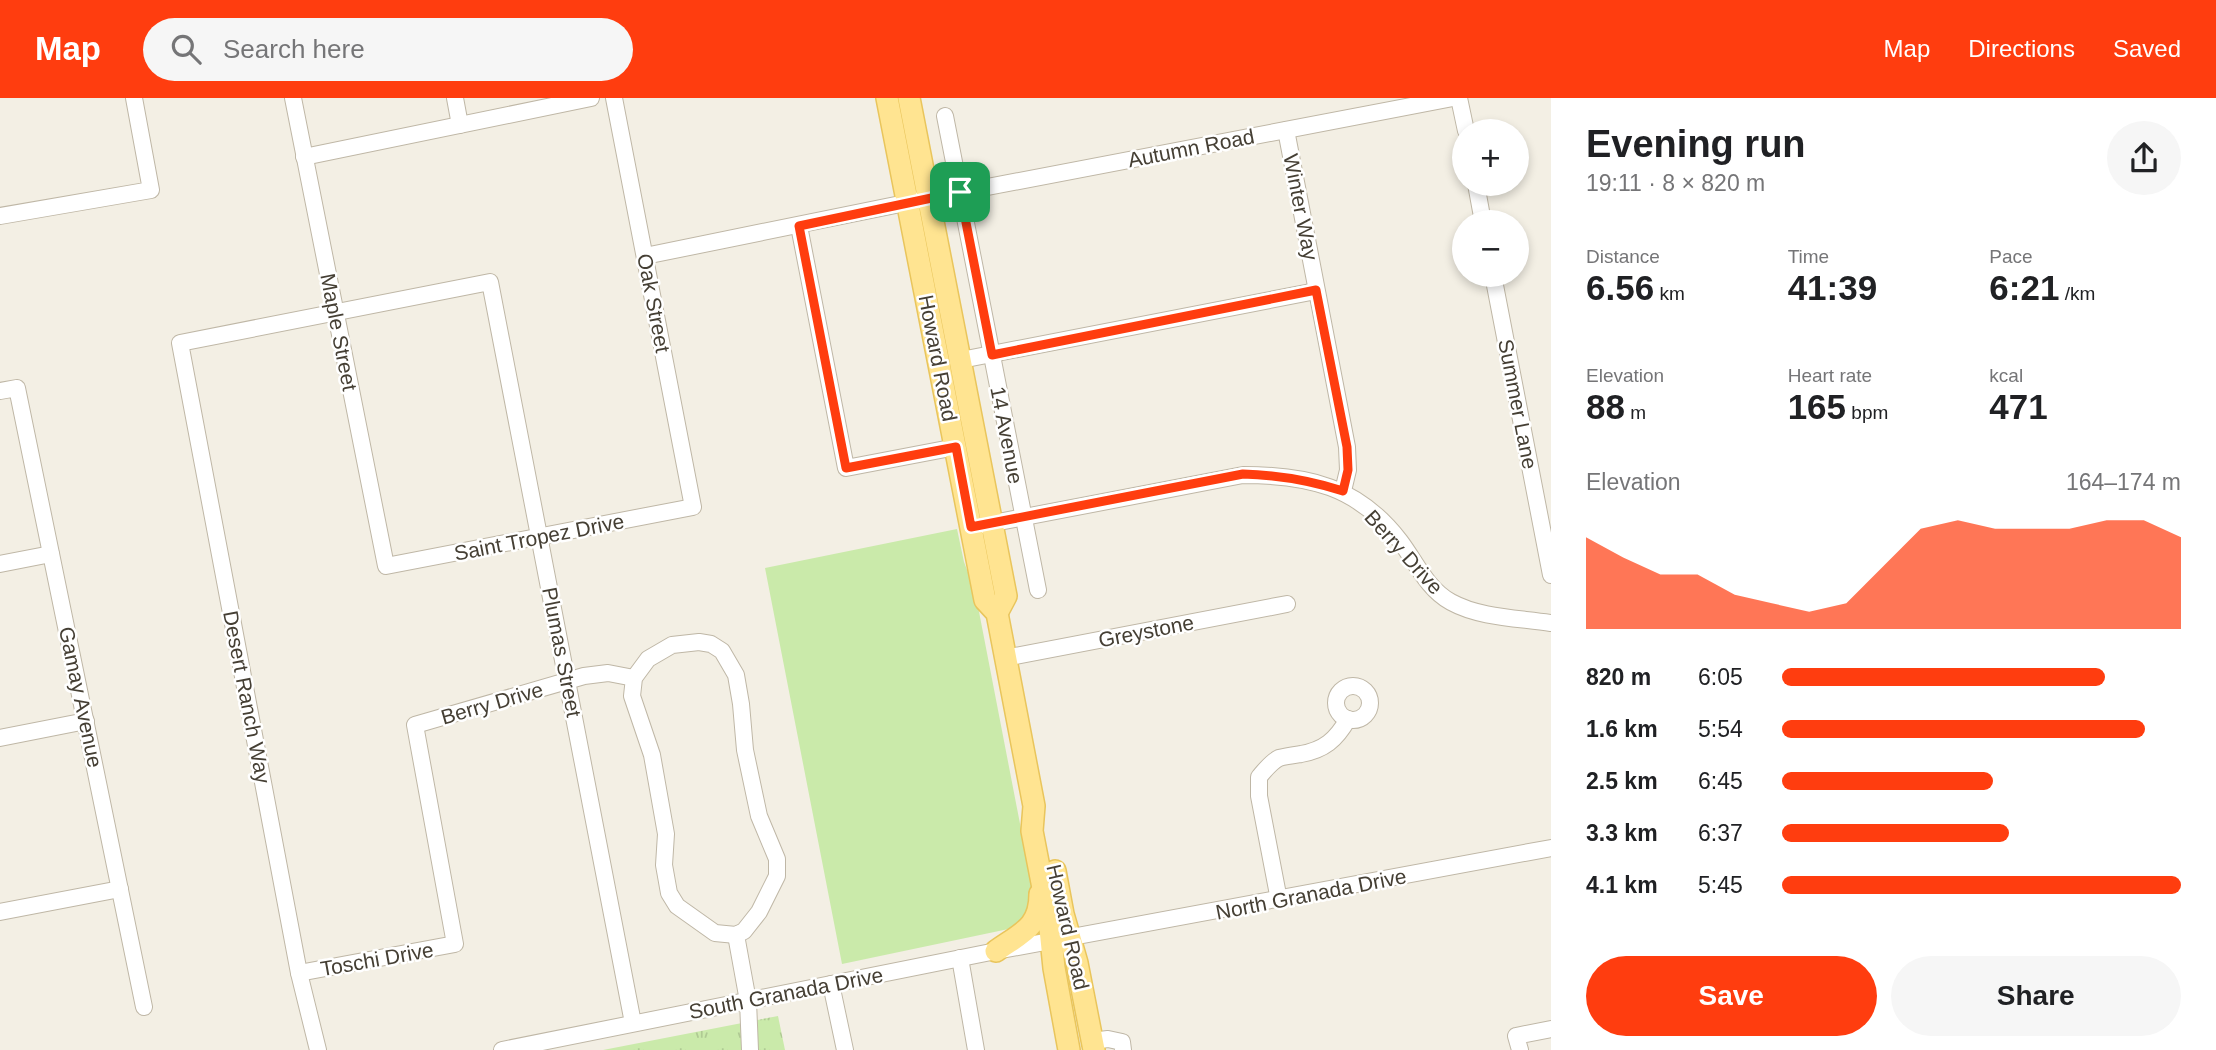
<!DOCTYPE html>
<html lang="en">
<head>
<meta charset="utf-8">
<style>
	:root { --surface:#fff; --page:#f6f6f6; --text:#202124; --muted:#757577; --accent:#ff3d0f }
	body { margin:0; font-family:Helvetica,sans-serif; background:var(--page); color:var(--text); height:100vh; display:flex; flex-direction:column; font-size:26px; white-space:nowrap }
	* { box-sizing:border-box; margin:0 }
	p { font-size:23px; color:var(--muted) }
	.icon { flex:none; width:38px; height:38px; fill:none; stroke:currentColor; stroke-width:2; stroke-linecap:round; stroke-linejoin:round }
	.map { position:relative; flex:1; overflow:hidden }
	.sheet { display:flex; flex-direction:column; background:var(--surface); width:665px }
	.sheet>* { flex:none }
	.buttons { position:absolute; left:1452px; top:21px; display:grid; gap:14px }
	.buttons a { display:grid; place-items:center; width:77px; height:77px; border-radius:50%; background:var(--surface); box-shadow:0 4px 10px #0003; font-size:35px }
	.pin { position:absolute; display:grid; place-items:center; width:60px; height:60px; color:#fff; margin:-30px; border-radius:14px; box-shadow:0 4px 10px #0006 }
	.round { display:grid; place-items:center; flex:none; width:74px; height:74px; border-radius:37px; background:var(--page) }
	.headline { display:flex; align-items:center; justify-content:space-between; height:119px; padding:0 35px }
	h1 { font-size:38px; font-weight:800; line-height:52px }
	.figures { display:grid; grid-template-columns:repeat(3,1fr); gap:10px; height:119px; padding:7px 35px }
	.figures div { display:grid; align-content:center }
	.figures b { font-size:35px; font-weight:800 }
	.figures small { font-size:19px; font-weight:400 }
	.figures p { font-size:19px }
	.chart { height:196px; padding:14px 35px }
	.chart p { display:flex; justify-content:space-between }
	.chart svg { width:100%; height:126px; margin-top:7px; fill:var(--accent); opacity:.7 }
	.primary-button { display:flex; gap:14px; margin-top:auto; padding:14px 35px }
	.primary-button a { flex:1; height:80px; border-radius:42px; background:var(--accent); color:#fff; font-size:28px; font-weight:800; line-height:80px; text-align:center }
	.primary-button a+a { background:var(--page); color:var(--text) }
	ul { padding:0 35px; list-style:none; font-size:23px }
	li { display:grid; grid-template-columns:112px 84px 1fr; align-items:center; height:52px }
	li i { height:18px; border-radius:9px; background:var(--accent) }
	header { display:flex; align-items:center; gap:42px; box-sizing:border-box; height:98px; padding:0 35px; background:var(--accent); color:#fff }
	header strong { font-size:33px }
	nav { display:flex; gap:38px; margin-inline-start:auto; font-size:24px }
	.search { width:490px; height:63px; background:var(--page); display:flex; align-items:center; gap:18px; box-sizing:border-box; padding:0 24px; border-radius:38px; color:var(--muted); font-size:26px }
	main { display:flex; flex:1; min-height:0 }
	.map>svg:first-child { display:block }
	.grass { fill:#caeaaa }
	.park { fill:url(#park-tufts) }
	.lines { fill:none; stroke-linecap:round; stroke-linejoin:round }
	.minor-casing { stroke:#bfb7a6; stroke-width:18 }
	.major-casing { stroke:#e9c55c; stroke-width:24 }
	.minor { stroke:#fff; stroke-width:16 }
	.major { stroke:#ffe491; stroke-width:21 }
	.route-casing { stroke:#fff; stroke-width:14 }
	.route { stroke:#ff3d0f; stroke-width:9 }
	.labels { text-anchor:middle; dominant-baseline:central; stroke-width:5; stroke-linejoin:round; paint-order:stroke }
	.street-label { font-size:21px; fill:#453f34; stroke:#fff }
</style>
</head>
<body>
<header>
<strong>Map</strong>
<div class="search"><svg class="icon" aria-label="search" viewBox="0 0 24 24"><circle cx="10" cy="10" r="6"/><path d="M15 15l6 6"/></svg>Search here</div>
<nav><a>Map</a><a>Directions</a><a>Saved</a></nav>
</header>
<main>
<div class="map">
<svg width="1551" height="952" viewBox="0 0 1551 952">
	<defs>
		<pattern id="park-tufts" width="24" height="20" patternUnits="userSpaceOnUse" patternTransform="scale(1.75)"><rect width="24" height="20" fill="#caeaaa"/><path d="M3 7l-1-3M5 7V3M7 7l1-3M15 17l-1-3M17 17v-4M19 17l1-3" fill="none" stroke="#afca93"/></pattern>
	</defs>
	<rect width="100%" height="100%" fill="#f3efe4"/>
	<polygon class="grass" points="957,431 964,464 975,493 1033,793 1032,807 1018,829 842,866 765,470"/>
	<polygon class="park" points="778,918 785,952 603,952"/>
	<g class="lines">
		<defs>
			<g id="minor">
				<polyline points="293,0 386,468 693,409 614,0"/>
				<polyline points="455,0 460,27"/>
				<polyline points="1459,0 1466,33"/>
				<polyline points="945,18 1038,492"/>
				<polyline points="1286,32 1347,349 1348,372 1343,393"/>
				<polyline points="304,59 591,0"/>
				<polyline points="1476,86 1483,124"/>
				<polyline points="0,118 151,92 134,0"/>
				<polyline points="799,128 846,370 956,349"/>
				<polyline points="645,158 930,100 1453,0"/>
				<polyline points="1493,177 1551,477"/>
				<polyline points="961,262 1316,193"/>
				<polyline points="0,293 17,290 144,909"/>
				<path d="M983 427 1243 377C1308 377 1358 388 1400 443 1416 464 1427 491 1451 504 1480 520 1519 520 1551 525"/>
				<polyline points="0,466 51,456"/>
				<polygon points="699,544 711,546 722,553 736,577 741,606 745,652 759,718 777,761 777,778 759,814 744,833 736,837 715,835 677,808 669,795 664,767 666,736 652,657 632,598 634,580 648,561 672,547"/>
				<polyline points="1005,560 1287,506"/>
				<circle cx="1353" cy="605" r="17"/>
				<polyline points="0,640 86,623"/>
				<path d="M1279 802 1259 698V679C1265 672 1271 664 1279 660 1286 658 1294 657 1301 656 1324 652 1336 642 1348 621"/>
				<polyline points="0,814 120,791"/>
				<polyline points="736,837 748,903 750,952"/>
				<polyline points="960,860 976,952"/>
				<polyline points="299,875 455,846 415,627 584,578 608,575 634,580"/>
				<polyline points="831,886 845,952"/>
				<polyline points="1092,943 1108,941 1122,944 1123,952"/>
				<polyline points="318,952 299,875 180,245 490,184 633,925"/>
				<polyline points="502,952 996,853 1551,750"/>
				<polyline points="1520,952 1516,938 1551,931"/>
			</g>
			<g id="major">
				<polyline points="887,0 985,502 997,515 1034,708 1032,733 1049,821 1054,870 1069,952"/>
				<polyline points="909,0 1006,498 997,515"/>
				<polyline points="1055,773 1063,816 1077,865 1094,952"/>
				<path d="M996 853C1021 835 1040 830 1040 796"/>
			</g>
		</defs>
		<use href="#minor" class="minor-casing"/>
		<use href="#major" class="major-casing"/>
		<use href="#minor" class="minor"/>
		<use href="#major" class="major"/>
	</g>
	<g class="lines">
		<defs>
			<path id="route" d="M960 94 992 257 1316 192 1347 349 1348 372 1343 393C1309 382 1278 377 1243 376L971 429 956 349 846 370 799 128Z"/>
		</defs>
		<use href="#route" class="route-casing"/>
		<use href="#route" class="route"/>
	</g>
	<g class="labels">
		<g class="street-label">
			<text transform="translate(1191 50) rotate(-11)">Autumn Road</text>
			<text transform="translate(1301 109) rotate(79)">Winter Way</text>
			<text transform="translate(654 205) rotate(79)">Oak Street</text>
			<text transform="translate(339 234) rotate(79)">Maple Street</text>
			<text transform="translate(938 260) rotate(79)">Howard Road</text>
			<text transform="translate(1518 306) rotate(79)">Summer Lane</text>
			<text transform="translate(1007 337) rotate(79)">14 Avenue</text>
			<text transform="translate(539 439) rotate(-11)">Saint Tropez Drive</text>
			<text transform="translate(1404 454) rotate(48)">Berry Drive</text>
			<text transform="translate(1146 533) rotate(-11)">Greystone</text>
			<text transform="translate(562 554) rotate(79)">Plumas Street</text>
			<text transform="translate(81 599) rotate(78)">Gamay Avenue</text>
			<text transform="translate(247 599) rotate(79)">Desert Ranch Way</text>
			<text transform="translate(492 605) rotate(-16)">Berry Drive</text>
			<text transform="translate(1311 796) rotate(-11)">North Granada Drive</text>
			<text transform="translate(1068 829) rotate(77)">Howard Road</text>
			<text transform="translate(377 861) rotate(-10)">Toschi Drive</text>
			<text transform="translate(786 895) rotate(-11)">South Granada Drive</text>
		</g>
	</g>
</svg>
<div class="buttons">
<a>+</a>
<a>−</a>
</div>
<div class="pin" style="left:960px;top:94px;background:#1e9e55"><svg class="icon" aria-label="arrive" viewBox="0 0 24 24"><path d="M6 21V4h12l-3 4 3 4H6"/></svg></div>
</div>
<section class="sheet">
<div class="headline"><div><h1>Evening run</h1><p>19:11 · 8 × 820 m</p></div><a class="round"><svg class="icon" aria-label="share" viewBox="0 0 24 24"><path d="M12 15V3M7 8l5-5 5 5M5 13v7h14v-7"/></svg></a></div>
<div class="figures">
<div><p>Distance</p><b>6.56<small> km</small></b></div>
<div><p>Time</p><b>41:39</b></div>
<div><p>Pace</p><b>6:21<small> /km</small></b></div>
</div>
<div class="figures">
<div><p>Elevation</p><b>88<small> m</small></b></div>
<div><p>Heart rate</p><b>165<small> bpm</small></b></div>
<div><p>kcal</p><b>471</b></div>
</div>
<div class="chart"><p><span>Elevation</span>164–174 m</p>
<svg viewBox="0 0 160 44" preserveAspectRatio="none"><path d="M0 44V12L10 19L20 25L30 25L40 32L50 35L60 38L70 35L80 22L90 9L100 6L110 9L120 9L130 9L140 6L150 6L160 12V44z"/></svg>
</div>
<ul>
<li><b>820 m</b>6:05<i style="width:81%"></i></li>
<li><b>1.6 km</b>5:54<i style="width:91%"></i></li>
<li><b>2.5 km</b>6:45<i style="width:53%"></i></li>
<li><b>3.3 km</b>6:37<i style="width:57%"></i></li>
<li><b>4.1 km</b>5:45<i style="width:100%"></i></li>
</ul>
<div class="primary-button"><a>Save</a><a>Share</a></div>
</section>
</main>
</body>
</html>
